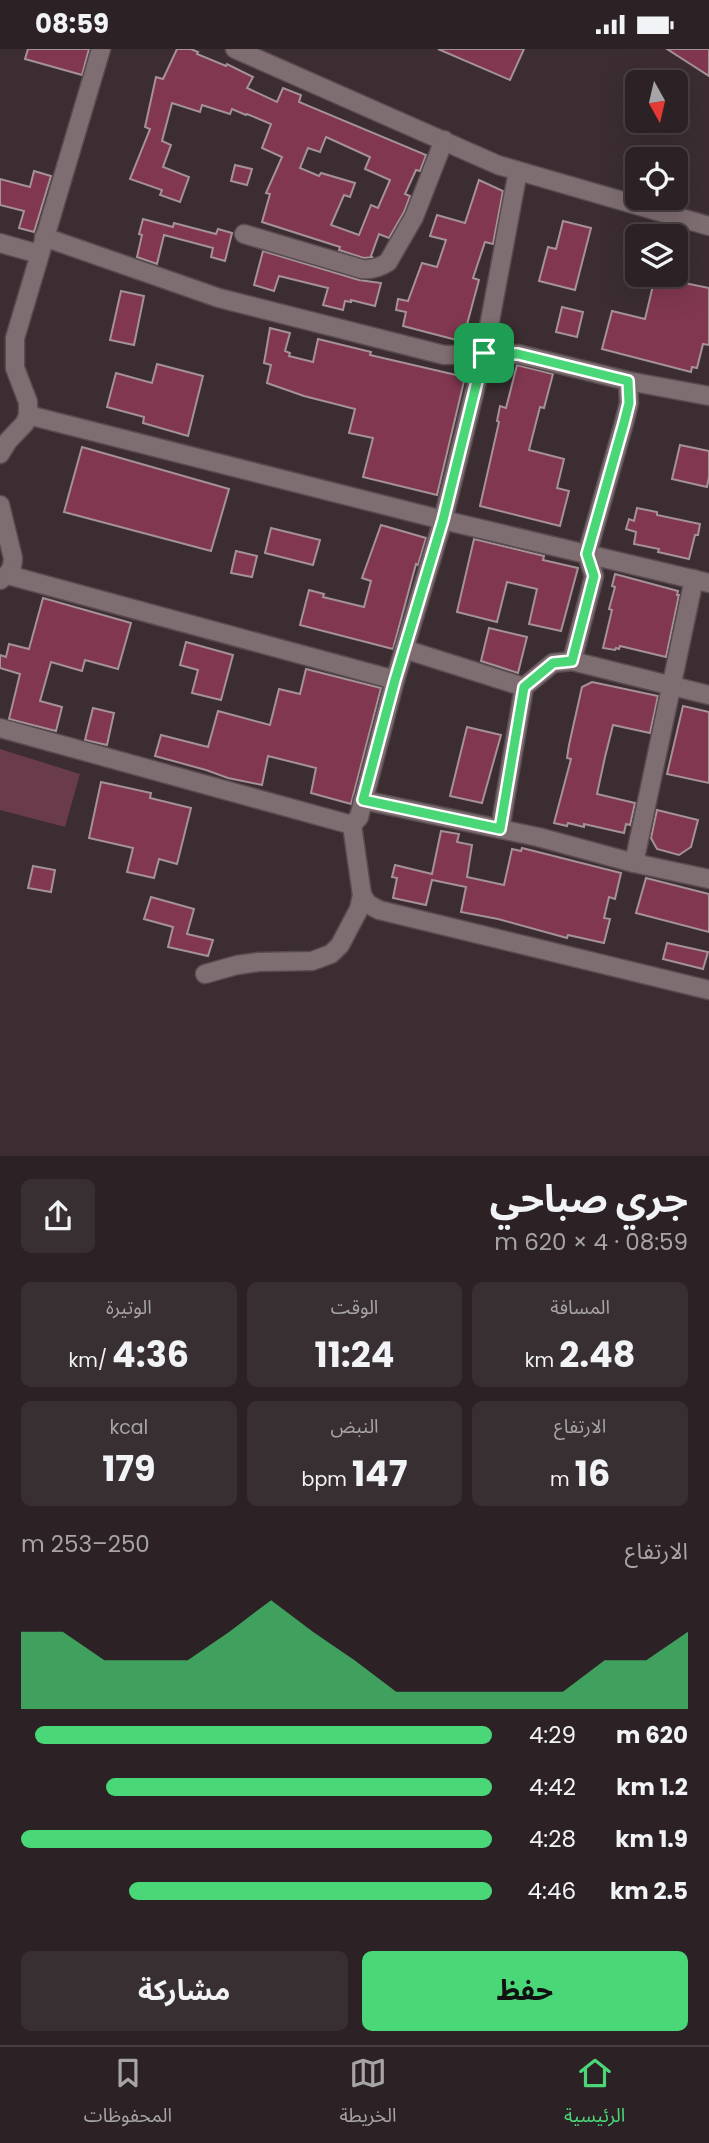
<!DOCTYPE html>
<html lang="ar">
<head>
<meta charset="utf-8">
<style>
	:root { --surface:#2c2225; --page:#382f32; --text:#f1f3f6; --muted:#a6a4a7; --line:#483f42; --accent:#49d778 }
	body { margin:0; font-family:Poppins,"Noto Sans Arabic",sans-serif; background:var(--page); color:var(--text); direction:rtl; height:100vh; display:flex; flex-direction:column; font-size:26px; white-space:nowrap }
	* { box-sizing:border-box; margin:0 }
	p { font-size:23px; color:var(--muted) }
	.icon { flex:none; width:38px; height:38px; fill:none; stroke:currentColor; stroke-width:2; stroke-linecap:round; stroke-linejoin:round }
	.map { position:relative; height:1107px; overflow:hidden; direction:ltr }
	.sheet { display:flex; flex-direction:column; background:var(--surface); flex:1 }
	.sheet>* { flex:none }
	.needle { width:46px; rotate:172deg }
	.tools { position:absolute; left:625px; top:21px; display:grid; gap:14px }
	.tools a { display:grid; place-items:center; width:63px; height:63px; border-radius:10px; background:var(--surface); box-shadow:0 7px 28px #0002,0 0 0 2px var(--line); font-size:35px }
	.pin { position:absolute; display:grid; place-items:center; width:60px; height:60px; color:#fff; margin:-30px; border-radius:14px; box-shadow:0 4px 10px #0006 }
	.round { display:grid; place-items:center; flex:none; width:74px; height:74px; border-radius:10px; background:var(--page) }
	.headline { display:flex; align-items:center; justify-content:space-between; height:119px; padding:0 21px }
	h1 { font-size:38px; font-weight:700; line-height:52px }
	.figures { display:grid; grid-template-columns:repeat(3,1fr); gap:10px; height:119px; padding:7px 21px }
	.figures div { display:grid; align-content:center; border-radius:10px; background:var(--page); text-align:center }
	.figures b { font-size:35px; font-weight:700 }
	.figures small { font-size:19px; font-weight:400 }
	.figures p { font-size:19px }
	.chart { height:196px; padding:14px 21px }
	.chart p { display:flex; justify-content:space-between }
	.chart svg { width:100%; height:126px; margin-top:7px; fill:var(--accent); opacity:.7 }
	.button { display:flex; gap:14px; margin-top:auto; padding:14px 21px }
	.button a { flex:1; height:80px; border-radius:10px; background:var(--accent); color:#111; font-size:28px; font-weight:700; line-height:80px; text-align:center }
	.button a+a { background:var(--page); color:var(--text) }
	ul { padding:0 21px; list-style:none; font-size:23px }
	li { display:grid; grid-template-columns:112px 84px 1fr; align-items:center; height:52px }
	li i { height:18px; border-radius:9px; background:var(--accent) }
	.status { display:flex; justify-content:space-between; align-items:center; height:49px; padding:0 35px; background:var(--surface); direction:ltr }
	.status svg { height:19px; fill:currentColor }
	.menu { display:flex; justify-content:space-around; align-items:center; height:98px; border-top:2px solid var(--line); background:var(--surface); font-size:19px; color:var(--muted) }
	.menu a { display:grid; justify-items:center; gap:4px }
	.menu .on { color:var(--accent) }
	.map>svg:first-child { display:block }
	.green { fill:#6a3b4a }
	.building { fill:#813750; stroke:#a49297; stroke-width:2; fill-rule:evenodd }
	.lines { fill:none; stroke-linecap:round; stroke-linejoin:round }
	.minor-casing { stroke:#594c50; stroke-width:21 }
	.minor { stroke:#7e6d71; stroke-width:18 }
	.route-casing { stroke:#fff; stroke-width:14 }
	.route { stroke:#49d778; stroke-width:9 }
</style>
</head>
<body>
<div class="status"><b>08:59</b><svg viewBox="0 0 49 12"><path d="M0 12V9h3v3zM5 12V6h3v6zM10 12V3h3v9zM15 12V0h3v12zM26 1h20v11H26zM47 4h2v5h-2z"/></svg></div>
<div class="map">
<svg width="709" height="1107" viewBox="0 0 709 1107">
	<rect width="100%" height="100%" fill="#3b2d31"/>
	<polygon class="green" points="0,700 80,725 65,778 0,761"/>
	<g class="building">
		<polygon points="28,0 89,0 82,26 25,10"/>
		<path d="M177 0H191L198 3 197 5 226 17 227 15 253 28 247 39 277 53 283 39 301 46 299 53 426 106 420 122 416 121 405 145 410 147 404 163 389 189 379 185 371 207 372 208 364 209 339 201 340 198 262 173 270 145 266 144 282 108 262 99 271 75 247 65 246 66 232 60 230 65 202 56 200 63 172 54 162 92 171 96 163 118 189 128 180 153 160 146 162 141 130 130 150 80 145 78 156 28 163 30ZM326 88 370 108 365 120 390 131 378 159 371 156 359 186 331 176 344 146 350 148 355 134 321 124 319 127 300 119 308 99 320 103Z"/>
		<polygon points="438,0 524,0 510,31"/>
		<polygon points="667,0 709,0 709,27 684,11"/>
		<polygon points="235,116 252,120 247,136 231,132"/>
		<polygon points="34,122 51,127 34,183 19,179 24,162 0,156 0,130 30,138"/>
		<polygon points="479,131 503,142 493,195 485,193 473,229 479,231 466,279 472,281 468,294 403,277 406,263 396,261 398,250 408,252 422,214 437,218 446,191 430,187 437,166 465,174"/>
		<polygon points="143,170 173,178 174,174 216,185 218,180 232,184 225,212 211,208 213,199 164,186 157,215 137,208 142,186 139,185"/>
		<polygon points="563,172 591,179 575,241 539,232 548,198 556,200"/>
		<polygon points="263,202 359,231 381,234 375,257 351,251 351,253 345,252 343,261 323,256 328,239 279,227 274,242 254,236"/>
		<polygon points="655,228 709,239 709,296 703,295 697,319 692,318 691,323 602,300 612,262 645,270"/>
		<polygon points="121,242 144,247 134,296 110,291"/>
		<polygon points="562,258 583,263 577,288 556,283"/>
		<polygon points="270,279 290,284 285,302 290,304 289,307 313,313 318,290 371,303 370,306 465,328 437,446 363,428 373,389 349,384 355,360 304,347 267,334 271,316 264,314"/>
		<polygon points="157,315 203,327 188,387 143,374 144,368 107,358 116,324 152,334"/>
		<polygon points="517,316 553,325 544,359 540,358 529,401 564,410 557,439 569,442 560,477 480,457 499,373 497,372 500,357 506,359"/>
		<polygon points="680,396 709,402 709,428 707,438 672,430"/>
		<polygon points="82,398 229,440 211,502 64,463"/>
		<polygon points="637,459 657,463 657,466 700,475 698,486 695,486 689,510 658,503 659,500 634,495 636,483 626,480 629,470 634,472"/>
		<polygon points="381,476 426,489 418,516 416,515 393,600 300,576 309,541 324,545 323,548 364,558 371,532 362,529"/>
		<polygon points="271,479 320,491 313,516 265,504"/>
		<polygon points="474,490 544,507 543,511 578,519 561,582 529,575 537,540 507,533 497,573 457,563"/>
		<polygon points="236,502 257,507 252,528 231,524"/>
		<polygon points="615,525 678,542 677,546 679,546 666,608 620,597 619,600 616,599 615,601 603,599 612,561 609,560 615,538 612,537"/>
		<polygon points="43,549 131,574 118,620 85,611 82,622 51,613 40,652 62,658 56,682 9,670 20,625 0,619 0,606 6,608 9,595 29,600"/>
		<polygon points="489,579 527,588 518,624 481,612"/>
		<polygon points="186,593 233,606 221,651 192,644 198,621 180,616"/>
		<polygon points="306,620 381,639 351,755 311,744 316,719 268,707 262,736 228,729 206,721 155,707 161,686 208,698 218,662 270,676 279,640 300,645"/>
		<polygon points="592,633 658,647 650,684 613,676 605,708 597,745 635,754 630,776 626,775 624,784 584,775 584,778 568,774 567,777 554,774 571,710 567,709 569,696 582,638"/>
		<polygon points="683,657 709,663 709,734 667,725"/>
		<polygon points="93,659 114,664 107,696 85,691"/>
		<polygon points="467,678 501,686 482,754 450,747"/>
		<polygon points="101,733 151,744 150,749 191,759 177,815 159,810 154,829 127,823 133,799 89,789"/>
		<polygon points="657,761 698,771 691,798 679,806 657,800 651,789"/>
		<polygon points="441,782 459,785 457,793 472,796 467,828 504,836 512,800 521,802 522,799 621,824 615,850 609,848 604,869 610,870 604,894 568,886 567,889 498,870 461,863 466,838 432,831 426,856 393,849 397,829 392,828 395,816 432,825"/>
		<polygon points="33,817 55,821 51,843 28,839"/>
		<polygon points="646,829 709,845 709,883 636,864"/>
		<polygon points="151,848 194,860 187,885 213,891 208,907 168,898 173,878 144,870"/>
		<polygon points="667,894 708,903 703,920 663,910"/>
	</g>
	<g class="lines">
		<defs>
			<g id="minor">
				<polyline points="235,0 498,116 709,177"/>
				<path d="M244 185 362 220C372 221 379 219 388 213L414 168 444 91"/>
				<polyline points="44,188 219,249 444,306 518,305 628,332 709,347"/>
				<polyline points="0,194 39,205"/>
				<polyline points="28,366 443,471 709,534"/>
				<polyline points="0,405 8,392 25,374 28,366 28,353 15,319 15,289 101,0"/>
				<path d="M0 456 13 509C13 520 9 525 0 531"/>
				<polyline points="8,526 395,631"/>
				<polyline points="404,600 524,638 553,614 572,612 709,646"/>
				<polyline points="572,612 594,527 587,505 624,374 629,354 628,332"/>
				<polyline points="0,679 352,776"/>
				<polyline points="363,751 538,788 634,814 709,830"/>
				<polyline points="500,780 524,638"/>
				<polyline points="634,814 694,530"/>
				<polyline points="362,846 368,855 379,861 709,941"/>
				<polyline points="205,925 237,916 258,913 312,912 331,905 340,896 359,860 362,846 352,776 359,768 395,631 443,471 484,304 518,122"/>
			</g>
		</defs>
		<use href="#minor" class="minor-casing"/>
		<use href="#minor" class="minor"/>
	</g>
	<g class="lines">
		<defs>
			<polygon id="route" points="484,304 518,305 628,332 629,354 624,374 587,505 594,527 572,612 553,614 524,638 500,780 363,751 395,631 443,471"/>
		</defs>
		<use href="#route" class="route-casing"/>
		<use href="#route" class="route"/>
	</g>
</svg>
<div class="tools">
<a><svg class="needle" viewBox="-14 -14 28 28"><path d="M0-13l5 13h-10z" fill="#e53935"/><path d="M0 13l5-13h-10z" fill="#a6a4a7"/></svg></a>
<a><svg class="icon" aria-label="locate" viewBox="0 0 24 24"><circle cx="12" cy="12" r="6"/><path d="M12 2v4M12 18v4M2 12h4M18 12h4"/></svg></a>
<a><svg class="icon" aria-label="layers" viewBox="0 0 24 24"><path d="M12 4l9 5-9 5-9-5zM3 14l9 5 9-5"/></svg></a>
</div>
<div class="pin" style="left:484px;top:304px;background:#1e9e55"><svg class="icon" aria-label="arrive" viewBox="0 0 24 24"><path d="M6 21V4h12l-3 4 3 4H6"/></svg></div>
</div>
<section class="sheet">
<div class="headline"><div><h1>جري صباحي</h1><p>08:59 · 4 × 620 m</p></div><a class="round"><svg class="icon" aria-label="share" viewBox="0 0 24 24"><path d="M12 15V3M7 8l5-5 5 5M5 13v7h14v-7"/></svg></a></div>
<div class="figures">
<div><p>المسافة</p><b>2.48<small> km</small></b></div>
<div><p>الوقت</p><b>11:24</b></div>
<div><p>الوتيرة</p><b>4:36<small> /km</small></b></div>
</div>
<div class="figures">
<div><p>الارتفاع</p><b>16<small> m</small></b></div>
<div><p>النبض</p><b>147<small> bpm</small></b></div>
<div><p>kcal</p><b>179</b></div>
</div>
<div class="chart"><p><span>الارتفاع</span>250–253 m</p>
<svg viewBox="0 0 160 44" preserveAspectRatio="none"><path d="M0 44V17L10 17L20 27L30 27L40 27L50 17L60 6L70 17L80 27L90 38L100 38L110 38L120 38L130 38L140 27L150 27L160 17V44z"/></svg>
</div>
<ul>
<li><b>620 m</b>4:29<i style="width:97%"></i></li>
<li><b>1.2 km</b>4:42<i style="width:82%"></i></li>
<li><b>1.9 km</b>4:28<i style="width:100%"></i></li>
<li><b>2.5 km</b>4:46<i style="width:77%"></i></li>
</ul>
<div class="button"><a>حفظ</a><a>مشاركة</a></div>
</section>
<nav class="menu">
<a class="on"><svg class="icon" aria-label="home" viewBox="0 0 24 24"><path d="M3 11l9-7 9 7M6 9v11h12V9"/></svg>الرئيسية</a>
<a><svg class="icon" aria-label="map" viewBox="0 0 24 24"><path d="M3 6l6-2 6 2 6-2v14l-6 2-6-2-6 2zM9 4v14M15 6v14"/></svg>الخريطة</a>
<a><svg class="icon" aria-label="saved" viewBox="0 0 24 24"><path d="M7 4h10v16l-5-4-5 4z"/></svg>المحفوظات</a>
</nav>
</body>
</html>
